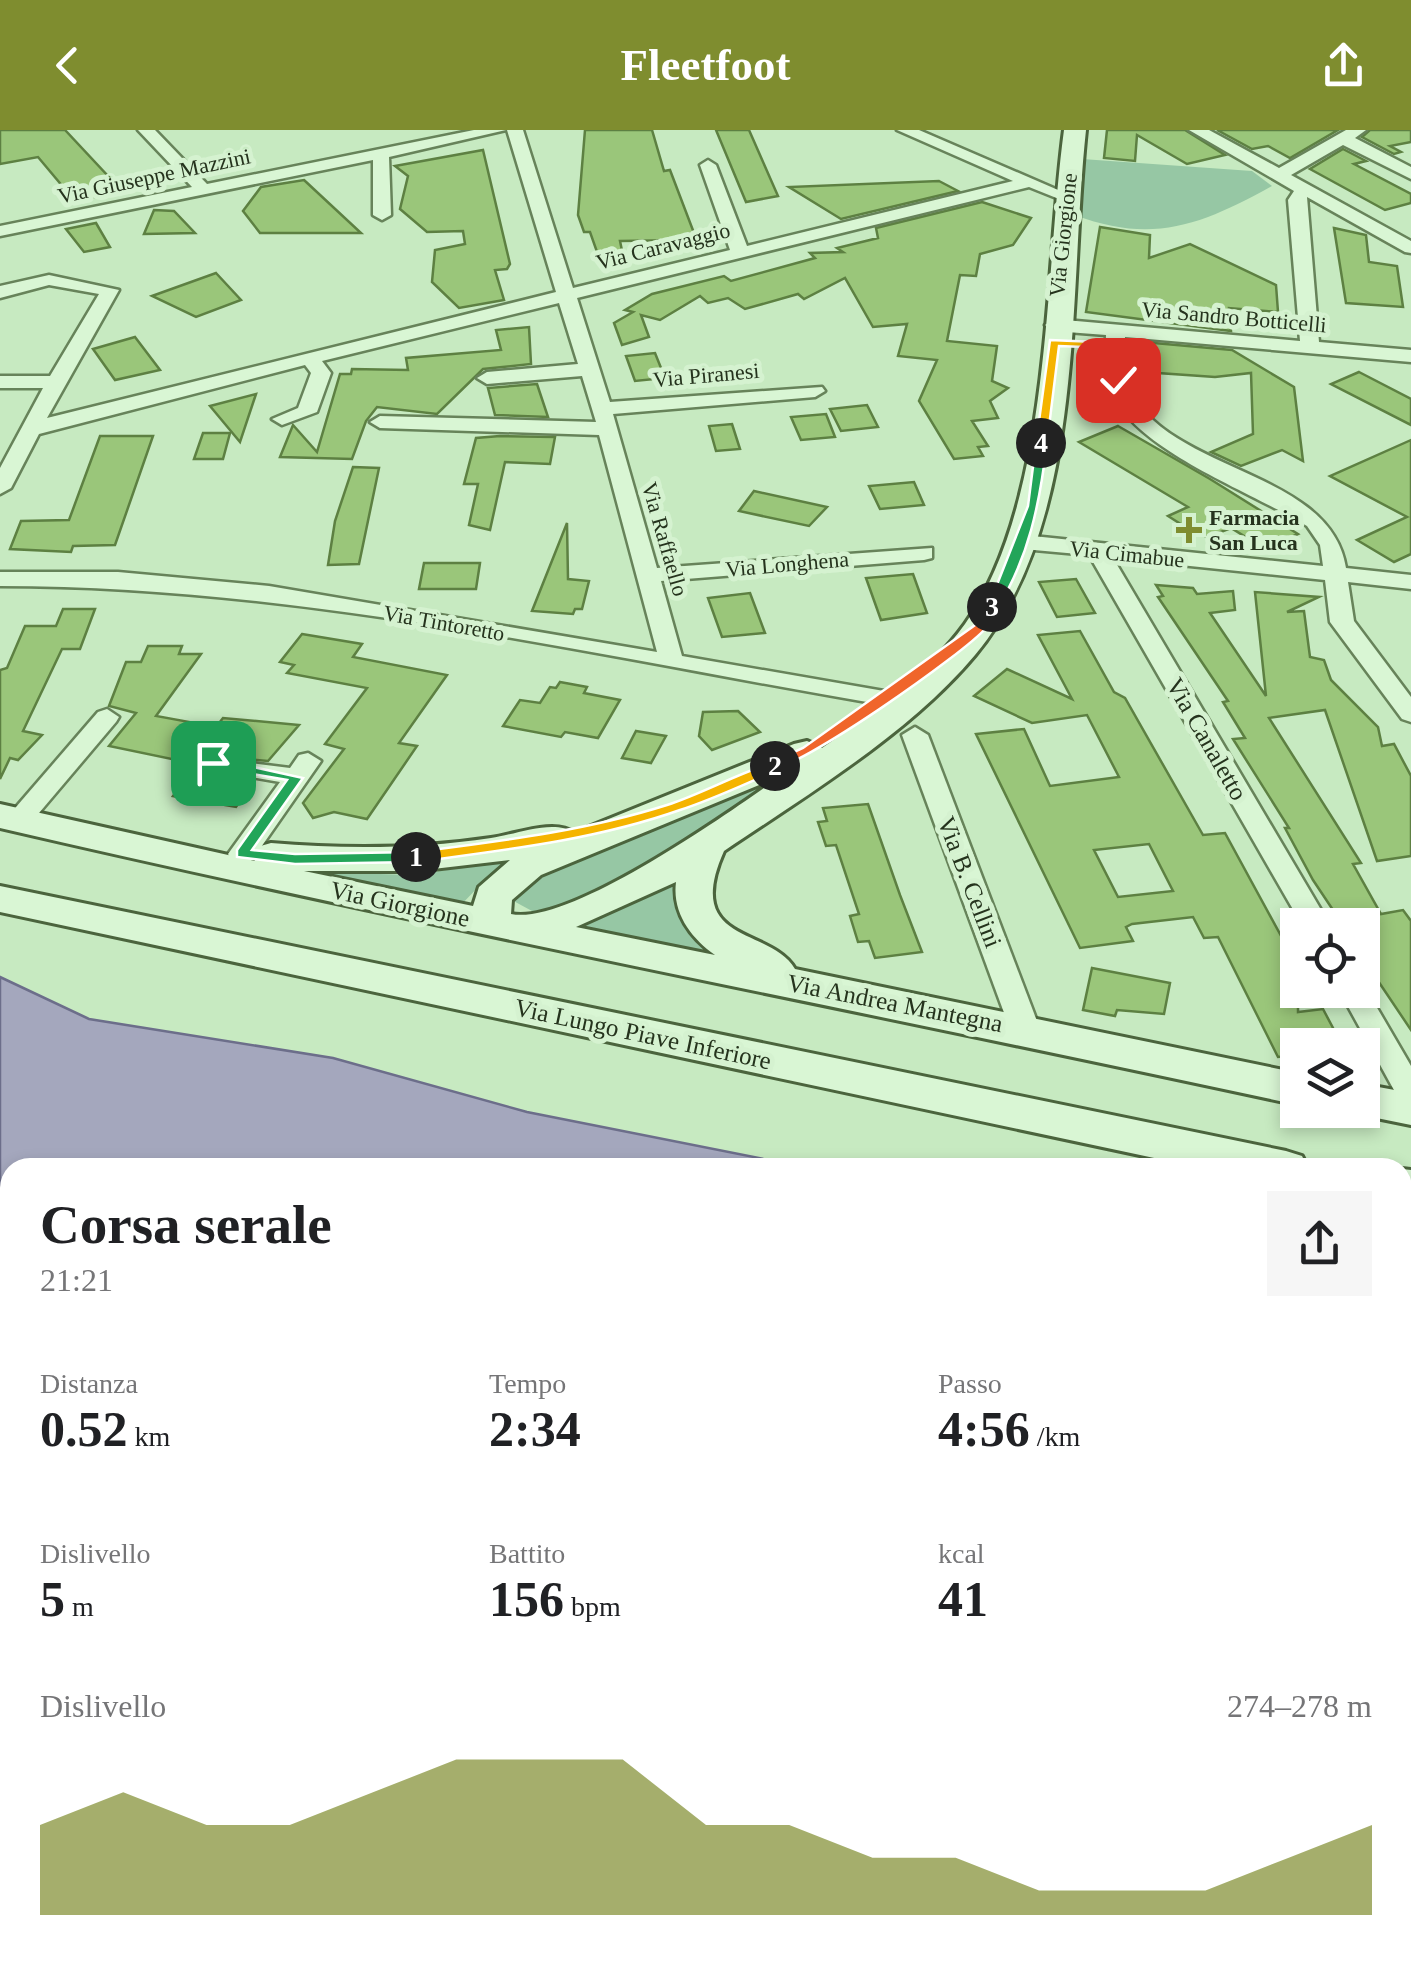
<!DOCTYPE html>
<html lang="it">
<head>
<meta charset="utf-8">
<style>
	:root { --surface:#fff; --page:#f6f6f6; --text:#202124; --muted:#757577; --accent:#7f8d2f }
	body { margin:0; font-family:"Times New Roman",serif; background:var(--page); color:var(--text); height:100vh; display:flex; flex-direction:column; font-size:38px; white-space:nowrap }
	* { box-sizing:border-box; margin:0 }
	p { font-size:32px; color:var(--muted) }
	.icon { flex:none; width:55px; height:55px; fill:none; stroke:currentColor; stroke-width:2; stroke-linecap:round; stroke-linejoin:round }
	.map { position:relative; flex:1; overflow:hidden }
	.side { position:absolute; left:0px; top:1028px; width:1412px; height:812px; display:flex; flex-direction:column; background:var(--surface); border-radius:30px 30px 0 0; box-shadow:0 5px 15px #0003 }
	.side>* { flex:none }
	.buttons { position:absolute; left:1280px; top:778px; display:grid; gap:20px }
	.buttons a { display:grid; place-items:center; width:100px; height:100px; border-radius:0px; background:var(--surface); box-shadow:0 5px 15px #0003; font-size:50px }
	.pin { position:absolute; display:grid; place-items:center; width:85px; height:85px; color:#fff; margin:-42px; border-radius:20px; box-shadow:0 5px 15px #0006 }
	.km { position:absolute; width:50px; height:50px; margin:-25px; border-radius:50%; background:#222; color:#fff; font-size:28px; line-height:50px; text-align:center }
	.round { display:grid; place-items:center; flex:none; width:105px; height:105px; border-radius:0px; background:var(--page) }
	.head { display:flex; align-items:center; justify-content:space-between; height:170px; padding:0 40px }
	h1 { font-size:55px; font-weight:800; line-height:75px }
	.figures { display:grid; grid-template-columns:repeat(3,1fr); gap:15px; height:170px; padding:10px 40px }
	.figures div { display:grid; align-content:center }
	.figures b { font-size:50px; font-weight:800 }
	.figures small { font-size:28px; font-weight:400 }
	.figures p { font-size:28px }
	.chart { height:280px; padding:20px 40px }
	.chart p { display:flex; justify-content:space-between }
	.chart svg { width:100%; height:180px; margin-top:10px; fill:var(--accent); opacity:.7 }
	header { display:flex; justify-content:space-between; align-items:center; height:130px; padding:0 40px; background:var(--accent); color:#fff; font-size:45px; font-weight:800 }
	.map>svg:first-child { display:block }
	.green { fill:#96c7a4 }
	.water { fill:#a4a7bd; stroke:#6c6e8a; stroke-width:2.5 }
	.building { fill:#9ac67a; stroke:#5d8042; stroke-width:2.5; fill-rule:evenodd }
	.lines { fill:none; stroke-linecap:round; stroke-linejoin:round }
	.street-casing { stroke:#67835a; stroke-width:5 }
	.secondary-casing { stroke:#4b643d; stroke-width:6 }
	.path { stroke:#67835a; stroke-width:6; stroke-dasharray:10 6; stroke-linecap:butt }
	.street { fill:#d9f6d4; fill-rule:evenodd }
	.secondary { fill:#d9f6d4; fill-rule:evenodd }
	.split-1 { fill:#22a559; stroke:#fff; stroke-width:2.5 }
	.split-2 { fill:#f5b400; stroke:#fff; stroke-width:2.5 }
	.split-3 { fill:#f0652b; stroke:#fff; stroke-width:2.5 }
	.split-4 { fill:#22a559; stroke:#fff; stroke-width:2.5 }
	.split-5 { fill:#f5b400; stroke:#fff; stroke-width:2.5 }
	.poi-dot { fill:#7f8d2f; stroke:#d5f2d0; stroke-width:4 }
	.labels { text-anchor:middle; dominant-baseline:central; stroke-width:10; stroke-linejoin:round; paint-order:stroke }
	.far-street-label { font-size:22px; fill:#25331d; stroke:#d5f2d0 }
	.far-poi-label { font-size:22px; font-weight:bold; fill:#25331d; stroke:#d5f2d0; text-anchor:start }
	.street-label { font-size:25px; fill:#25331d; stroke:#d5f2d0 }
</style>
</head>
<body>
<header><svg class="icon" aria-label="back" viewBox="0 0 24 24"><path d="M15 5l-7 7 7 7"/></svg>Fleetfoot<svg class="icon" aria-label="share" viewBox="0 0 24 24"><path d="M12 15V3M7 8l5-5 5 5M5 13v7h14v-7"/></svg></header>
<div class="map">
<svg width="1411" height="1839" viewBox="0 0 1411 1839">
	<rect width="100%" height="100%" fill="#c7eac1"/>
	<g class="green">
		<path d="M1082 29 1252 41 1272 56C1203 94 1153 115 1075 85Z"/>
		<polygon points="793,640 662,735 550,782 532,781 508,768 547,739 709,678"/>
		<polygon points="515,729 483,752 459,777 309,742 415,745"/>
		<polygon points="684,741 737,834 566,800 610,784"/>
		<polygon points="0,1506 10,1509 10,1647 0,1643"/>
		<polygon points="478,1830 734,1830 752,1839 491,1839"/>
	</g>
	<g class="water">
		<polygon points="0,847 89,889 333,928 527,982 804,1037 10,1038 10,1182 0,1179"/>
		<polygon points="1402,1182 1411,1183 1411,1566 1402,1564"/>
	</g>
	<g class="building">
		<polygon points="0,0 65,0 122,61 75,71 38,27 0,34"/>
		<polygon points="585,0 652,0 664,41 670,40 694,103 686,104 689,110 620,111 625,135 602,136 590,102 584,102 578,85"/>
		<polygon points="716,0 749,0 778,66 746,72"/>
		<polygon points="1107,0 1185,0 1225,25 1187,34 1137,5 1135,31 1104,28"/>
		<polygon points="1217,0 1338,0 1290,28 1268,16 1252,19"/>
		<polygon points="1370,0 1411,0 1411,12 1390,16 1401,22 1394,24 1362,7"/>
		<polygon points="1343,19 1366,31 1354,34 1411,64 1411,73 1385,80 1310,39"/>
		<polygon points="483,20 510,134 507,139 495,140 504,170 459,178 432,152 435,120 465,114 463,101 427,102 400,79 408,46 395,36"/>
		<polygon points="304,50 361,103 260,103 243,81 261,57"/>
		<polygon points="939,51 958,61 841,89 789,57"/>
		<polygon points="982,72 1031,88 1013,115 980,124 976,146 960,145 947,211 997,216 992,251 1008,258 990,271 998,288 972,291 988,316 978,317 983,326 954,329 919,271 937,230 898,226 907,194 873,197 845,148 804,169 798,164 745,179 728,168 708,173 700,166 660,190 641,185 649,207 622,215 614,193 633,182 625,180 652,164 724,146 731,151 815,128 810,123 843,122 837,118 878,108 876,98"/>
		<polygon points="154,80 174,81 195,103 144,104"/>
		<polygon points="96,93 110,117 84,122 66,99"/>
		<polygon points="1100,97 1150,105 1149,128 1190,114 1276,155 1278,182 1229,178 1231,201 1086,182"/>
		<polygon points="1334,98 1366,105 1369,132 1397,136 1403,177 1346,173"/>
		<polygon points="216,143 241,170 196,187 152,166"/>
		<polygon points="529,197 531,234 483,239 437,284 377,277 366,291 352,329 280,327 293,295 317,322 340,244 351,244 352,239 408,240 406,228 501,220 496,200"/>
		<polygon points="135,207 160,240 115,250 93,219"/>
		<polygon points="1143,212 1232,220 1294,257 1303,331 1282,320 1241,336 1211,322 1253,304 1251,243 1215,247 1144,242"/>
		<polygon points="655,223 665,248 635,251 626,226"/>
		<polygon points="1359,242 1411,269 1411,295 1331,254"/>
		<polygon points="537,254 548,287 495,285 488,258"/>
		<polygon points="256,264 240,312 210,276"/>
		<polygon points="867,275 878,297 841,301 830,279"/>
		<polygon points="826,284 835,307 801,310 791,287"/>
		<polygon points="732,294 740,319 716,321 709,296"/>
		<polygon points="1118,296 1210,349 1298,404 1265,419 1231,398 1208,407 1195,403 1168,386 1188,377 1079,312"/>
		<polygon points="203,303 230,303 223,329 194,329"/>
		<polygon points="100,306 153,306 115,415 73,416 71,422 10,419 21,391 69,390"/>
		<polygon points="500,306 555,307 550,334 505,332 490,400 469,395 478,354 464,354 476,308"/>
		<polygon points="1411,310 1411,424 1394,432 1357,410 1407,387 1330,346"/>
		<polygon points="353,337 379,338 359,434 328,435 335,391"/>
		<polygon points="914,352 924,375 880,379 869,356"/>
		<polygon points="754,361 827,377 809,396 739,381"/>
		<polygon points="567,393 568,449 589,451 582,479 575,479 573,484 532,481"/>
		<polygon points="424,433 480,433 476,459 419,459"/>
		<polygon points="913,444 927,483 881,490 866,448"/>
		<polygon points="1076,449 1095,483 1057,487 1039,452"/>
		<polygon points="1156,455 1193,458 1197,464 1233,461 1235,480 1210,483 1266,566 1255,462 1319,467 1287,482 1304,481 1310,527 1324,530 1331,550 1378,597 1382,616 1394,614 1411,646 1411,726 1377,731 1325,580 1269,588 1361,733 1353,734 1381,784 1403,780 1411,791 1411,900 1362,827 1362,795 1343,795 1313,750 1285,698 1289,698 1233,609 1245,608 1223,572 1228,571 1158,467 1163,466"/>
		<polygon points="750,463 765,503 722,507 708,468"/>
		<polygon points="63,479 95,479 80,519 62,519 23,601 42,605 18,630 10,628 0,649 0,540 7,538 25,496 56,496"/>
		<path d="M1080 501 1114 562 1125 568 1203 705 1225 703 1298 837V882L1323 879 1342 915H1298V925L1278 927 1218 807 1204 808 1193 787 1132 794 1126 797 1133 811 1080 818 976 604 1024 599 1050 656 1119 647 1087 585 1032 593 974 566 1007 539 1072 569 1038 505ZM1149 714 1173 761 1118 767 1094 720Z"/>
		<polygon points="302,504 362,514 353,527 447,545 399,613 417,616 367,689 334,682 313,688 303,673 344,619 325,614 367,558 287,543 294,535 280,532"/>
		<polygon points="148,516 182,516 179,524 201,524 156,586 216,597 223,588 299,595 268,631 201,625 197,635 203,643 254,651 236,677 173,666 196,634 109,616 136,583 109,576 126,532 141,532"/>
		<polygon points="560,552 587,557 584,563 620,570 598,608 565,602 561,607 503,596 520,570 540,573 550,557 556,558"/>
		<polygon points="738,581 760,602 712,620 699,606 703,582"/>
		<polygon points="636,601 666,606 651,633 622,628"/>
		<polygon points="868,674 900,765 922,822 875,828 869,811 858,812 850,786 859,784 836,715 826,716 818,692 827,691 823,678"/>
		<polygon points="1092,838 1170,853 1164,884 1117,880 1115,886 1083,880"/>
	</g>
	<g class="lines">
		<defs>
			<g id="street">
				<polygon points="138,0 155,0 207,54 474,0 506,0 389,27 391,85 382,90 373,85 373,30 0,106 0,96 192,57"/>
				<path d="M507 0H523L573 158 730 120 700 35 708 30 716 35 747 116 1013 51 897 0H919L1072 66 1064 71 1029 57 577 168 610 272 822 257 825 261 815 267 613 284 657 438 932 418V428L924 430 661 451 682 526 884 561 896 568 893 573 884 575C592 525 298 456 0 456V442H118L269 456 657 522 599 305 380 298 370 292 380 286 596 292 582 246 487 254 477 248 487 242 578 234 559 173 322 231 331 243 317 282 282 295 272 289 298 278 311 243 305 235 39 304 11 358 0 364V338L43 258H0V246H50L99 164 49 155 0 168V156L49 145 119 160 47 288 556 162Z"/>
				<path d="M1189 0H1209L1279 38 1346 0H1366L1355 8 1411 37V49L1343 15 1291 45 1411 111V123L1405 122 1307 67 1319 212 1411 220V232L1125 207C1125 226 1123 251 1134 268 1183 344 1331 343 1346 438L1411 445V459L1348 452 1354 491 1411 567V592L1402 589 1330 492 1325 450 1113 428 1330 795H1302L1089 425 1023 419 1012 412 1023 405 1323 436 1320 415 1307 396C1254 363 1142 323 1114 267 1104 248 1105 226 1106 205L1054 201 1045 195 1054 189 1300 211 1288 70 1294 61Z"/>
				<polygon points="107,579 119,587 116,592 28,696 10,696 6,690 10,684 98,582"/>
				<polygon points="915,597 928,605 1040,899 1035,907 1015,907 1010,899 902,605"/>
				<polygon points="308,623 321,631 252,730 232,730 228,724 280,652 204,639 200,633 204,627 290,638 299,625"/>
				<polygon points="1362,852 1411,936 1411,974 1400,971 1339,860 1362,860"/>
			</g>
			<g id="secondary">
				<path d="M1064 0H1086C1068 166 1087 390 975 525 911 602 807 665 724 721 682 815 770 796 795 839L1298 943V975C865 881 431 798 0 698V674L255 731 252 726 257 717 271 713C344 719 418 719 491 708 514 705 555 688 574 703L794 614 807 611 822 618C873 583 928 545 965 494 1052 371 1044 147 1064 0ZM781 646C731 681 570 796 511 784L512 770 541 745ZM510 730 479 757 473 776 304 741H416ZM676 752C672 783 691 808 715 825L576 797Z"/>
				<polygon points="0,756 1286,1021 1302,1026 1308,1038 1201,1038 0,782"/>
				<polygon points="1362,954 1411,963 1411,995 1347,982 1362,980"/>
				<polygon points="1402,1039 1411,1040 1411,1076 1402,1075"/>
				<polygon points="0,1461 10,1464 10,1516 0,1513"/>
				<polygon points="750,1830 825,1830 829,1839 754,1839"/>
			</g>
		</defs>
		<use href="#street" class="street-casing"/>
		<use href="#secondary" class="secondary-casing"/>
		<g class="path">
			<polyline points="0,1237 10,1240"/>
			<polyline points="1402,1682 1411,1684"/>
		</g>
		<use href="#street" class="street"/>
		<use href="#secondary" class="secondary"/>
	</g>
	<polygon class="split-1" points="213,628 303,648 252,720 295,724 416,722 423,727 416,732 295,734 237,727 237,720 287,650 208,636"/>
	<path class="split-2" d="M775 632 780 639C747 653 714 669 680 680 595 710 505 720 416 732L408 727 416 722C501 711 585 701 667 675 704 663 738 643 775 632Z"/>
	<path class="split-3" d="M992 474 998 477C994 484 990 492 986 498 965 523 797 641 770 639V633L803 618 975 495Z"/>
	<path class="split-4" d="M1041 309 1047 313C1040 372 1029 429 996 480H987L1028 376 1036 313Z"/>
	<polygon class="split-5" points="1050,210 1119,213 1123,250 1113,250 1110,218 1059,216 1047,313 1041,316 1036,313"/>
	<path class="poi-dot" d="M1184 385h10v10h10v10h-10v10h-10v-10h-10v-10h10z"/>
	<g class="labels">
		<g class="far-street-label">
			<text transform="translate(154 46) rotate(-12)">Via Giuseppe Mazzini</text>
			<text transform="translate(1063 105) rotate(-84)">Via Giorgione</text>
			<text transform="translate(663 116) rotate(-14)">Via Caravaggio</text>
			<text transform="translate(1234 187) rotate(5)">Via Sandro Botticelli</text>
			<text transform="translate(706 245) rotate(-5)">Via Piranesi</text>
			<text transform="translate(665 409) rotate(74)">Via Raffaello</text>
			<text transform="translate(1127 424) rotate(6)">Via Cimabue</text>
			<text transform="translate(787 434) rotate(-5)">Via Longhena</text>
			<text transform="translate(444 493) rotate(10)">Via Tintoretto</text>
		</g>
		<g class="far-poi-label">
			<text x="1209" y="387">Farmacia<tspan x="1209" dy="25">San Luca</tspan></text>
		</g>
		<g class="street-label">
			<text transform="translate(1207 609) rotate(60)">Via Canaletto</text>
			<text transform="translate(970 752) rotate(69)">Via B. Cellini</text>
			<text transform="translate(400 774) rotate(12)">Via Giorgione</text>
			<text transform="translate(895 873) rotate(11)">Via Andrea Mantegna</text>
			<text transform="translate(643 904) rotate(12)">Via Lungo Piave Inferiore</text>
		</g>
	</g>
</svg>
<div class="buttons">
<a><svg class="icon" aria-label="locate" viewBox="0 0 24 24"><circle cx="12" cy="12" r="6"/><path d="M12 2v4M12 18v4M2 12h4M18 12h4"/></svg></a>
<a><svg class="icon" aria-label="layers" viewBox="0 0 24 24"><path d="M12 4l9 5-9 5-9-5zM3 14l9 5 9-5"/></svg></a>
</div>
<div class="pin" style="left:213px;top:633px;background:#1e9e55"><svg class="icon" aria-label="arrive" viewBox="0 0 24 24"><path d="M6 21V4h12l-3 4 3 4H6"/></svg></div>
<div class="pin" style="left:1118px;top:250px;background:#d93025"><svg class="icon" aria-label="check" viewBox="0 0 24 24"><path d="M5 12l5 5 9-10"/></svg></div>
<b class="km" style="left:416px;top:727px">1</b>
<b class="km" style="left:775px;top:636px">2</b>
<b class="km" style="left:992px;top:477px">3</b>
<b class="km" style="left:1041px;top:313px">4</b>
<section class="side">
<div class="head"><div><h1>Corsa serale</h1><p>21:21</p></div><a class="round"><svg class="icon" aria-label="share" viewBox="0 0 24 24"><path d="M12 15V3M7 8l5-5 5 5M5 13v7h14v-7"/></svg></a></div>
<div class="figures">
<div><p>Distanza</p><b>0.52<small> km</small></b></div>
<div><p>Tempo</p><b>2:34</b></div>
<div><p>Passo</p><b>4:56<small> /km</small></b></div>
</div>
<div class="figures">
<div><p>Dislivello</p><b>5<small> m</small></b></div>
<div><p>Battito</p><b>156<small> bpm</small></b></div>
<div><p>kcal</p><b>41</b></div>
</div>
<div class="chart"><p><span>Dislivello</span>274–278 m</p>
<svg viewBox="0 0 160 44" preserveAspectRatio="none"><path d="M0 44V22L10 14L20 22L30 22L40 14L50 6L60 6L70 6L80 22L90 22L100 30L110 30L120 38L130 38L140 38L150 30L160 22V44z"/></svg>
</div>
</section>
</div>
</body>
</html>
